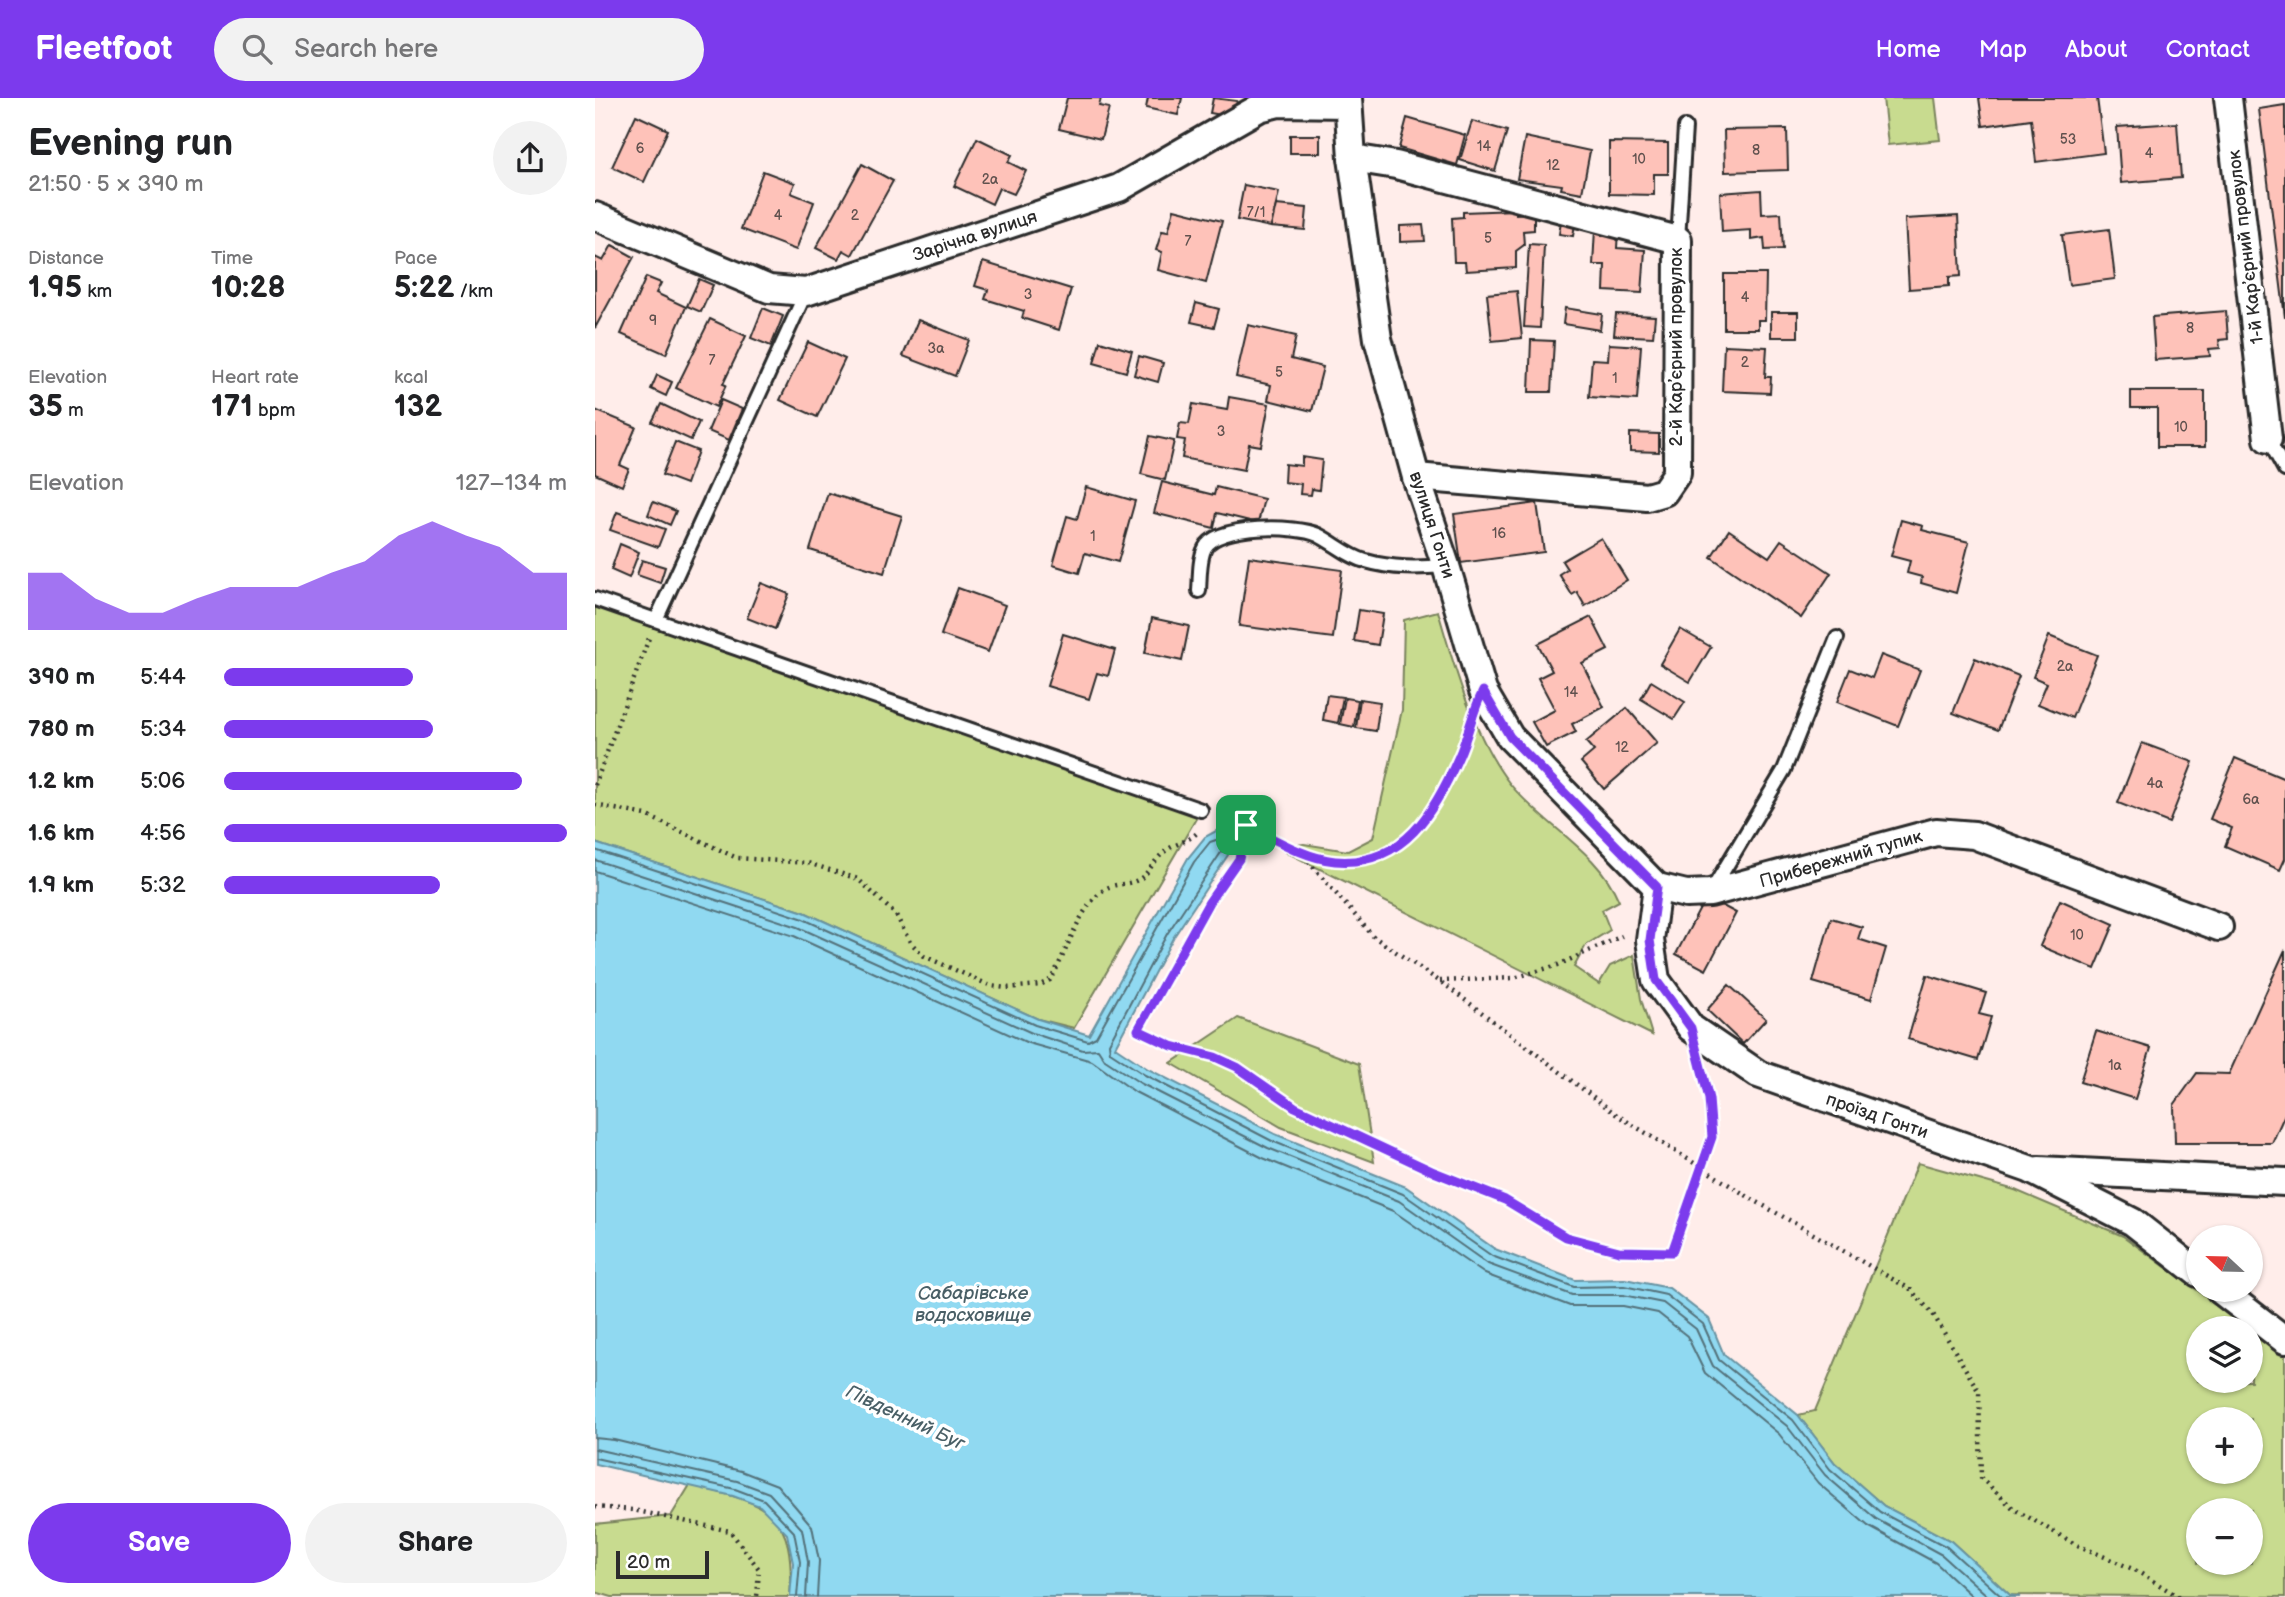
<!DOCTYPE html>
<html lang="en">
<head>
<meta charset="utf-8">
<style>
	:root { --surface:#fff; --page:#f2f2f2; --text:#202124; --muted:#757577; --accent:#7c3aed }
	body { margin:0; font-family:"Balsamiq Sans",sans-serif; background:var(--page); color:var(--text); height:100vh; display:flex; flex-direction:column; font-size:26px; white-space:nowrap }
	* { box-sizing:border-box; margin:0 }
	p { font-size:23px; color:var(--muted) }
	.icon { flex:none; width:38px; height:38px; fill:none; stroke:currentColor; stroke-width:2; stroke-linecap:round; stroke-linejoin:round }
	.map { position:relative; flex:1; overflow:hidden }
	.side { display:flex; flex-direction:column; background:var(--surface); width:595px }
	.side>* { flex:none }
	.needle { width:46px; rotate:292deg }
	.controls { position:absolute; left:1591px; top:1127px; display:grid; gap:14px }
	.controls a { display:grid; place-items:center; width:77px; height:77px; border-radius:50%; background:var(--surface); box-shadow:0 2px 5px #0004; font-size:35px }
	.scale { position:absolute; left:21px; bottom:18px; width:93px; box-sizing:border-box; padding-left:7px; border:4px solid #2b2b2b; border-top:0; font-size:19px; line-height:24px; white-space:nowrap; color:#2b2b2b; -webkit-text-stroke:5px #fff; paint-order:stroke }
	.pin { position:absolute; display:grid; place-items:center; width:60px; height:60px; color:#fff; margin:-30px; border-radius:14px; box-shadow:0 4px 10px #0006 }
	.round { display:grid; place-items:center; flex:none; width:74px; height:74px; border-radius:37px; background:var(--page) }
	.head { display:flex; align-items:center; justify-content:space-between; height:119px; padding:0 28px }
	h1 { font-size:38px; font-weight:600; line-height:52px }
	.stats { display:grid; grid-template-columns:repeat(3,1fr); gap:10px; height:119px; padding:7px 28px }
	.stats div { display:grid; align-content:center }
	.stats b { font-size:30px; font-weight:600 }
	.stats small { font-size:19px; font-weight:400 }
	.stats p { font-size:19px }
	.chart { height:196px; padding:14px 28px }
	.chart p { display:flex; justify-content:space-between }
	.chart svg { width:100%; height:126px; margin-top:7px; fill:var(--accent); opacity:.7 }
	.cta { display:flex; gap:14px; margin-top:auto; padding:14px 28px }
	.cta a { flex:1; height:80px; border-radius:42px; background:var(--accent); color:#fff; font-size:28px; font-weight:600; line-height:80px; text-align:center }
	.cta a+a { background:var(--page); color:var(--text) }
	ul { padding:0 28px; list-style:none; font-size:23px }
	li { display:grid; grid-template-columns:112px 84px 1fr; align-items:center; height:52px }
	li i { height:18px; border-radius:9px; background:var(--accent) }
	header { display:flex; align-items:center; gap:42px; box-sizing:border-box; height:98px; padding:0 35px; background:var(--accent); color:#fff }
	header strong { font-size:33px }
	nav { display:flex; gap:38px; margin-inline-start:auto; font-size:24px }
	.search { width:490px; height:63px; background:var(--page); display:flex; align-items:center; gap:18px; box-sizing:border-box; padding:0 24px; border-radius:38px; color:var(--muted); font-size:26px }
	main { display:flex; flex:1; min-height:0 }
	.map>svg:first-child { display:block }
	.green { fill:#c8db8f; stroke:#7a835d; stroke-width:2; fill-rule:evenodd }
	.water { fill:#90d9f1; stroke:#6893a2; stroke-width:2 }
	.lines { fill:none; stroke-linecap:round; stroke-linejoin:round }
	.shore { stroke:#53717a; stroke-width:2 }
	.building { fill:#fec2b9; stroke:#2b2b2b; stroke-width:2 }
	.service-casing { stroke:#2b2b2b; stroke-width:18 }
	.minor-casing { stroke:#2b2b2b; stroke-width:32 }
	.path { stroke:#2b2b2b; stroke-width:4.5; stroke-dasharray:2 5; stroke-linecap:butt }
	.service { stroke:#fff; stroke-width:12 }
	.minor { stroke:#fff; stroke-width:26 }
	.route-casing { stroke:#fff; stroke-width:14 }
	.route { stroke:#7c3aed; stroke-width:9 }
	.labels { text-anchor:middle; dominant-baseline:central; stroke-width:7; stroke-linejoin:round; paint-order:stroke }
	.number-label { font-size:14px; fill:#60514e }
	.street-label { font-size:18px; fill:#2b2b2b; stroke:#fff }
	.water-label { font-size:19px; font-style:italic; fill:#495f66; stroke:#fff }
</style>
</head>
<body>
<header>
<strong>Fleetfoot</strong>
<div class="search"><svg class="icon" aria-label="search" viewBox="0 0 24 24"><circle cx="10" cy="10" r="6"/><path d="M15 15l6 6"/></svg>Search here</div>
<nav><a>Home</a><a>Map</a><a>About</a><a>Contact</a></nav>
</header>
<main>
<section class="side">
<div class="head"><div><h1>Evening run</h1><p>21:50 · 5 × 390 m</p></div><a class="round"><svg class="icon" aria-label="share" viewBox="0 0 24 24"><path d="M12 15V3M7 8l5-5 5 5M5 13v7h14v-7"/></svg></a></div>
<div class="stats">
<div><p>Distance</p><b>1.95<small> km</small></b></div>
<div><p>Time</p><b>10:28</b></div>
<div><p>Pace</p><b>5:22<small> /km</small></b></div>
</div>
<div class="stats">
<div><p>Elevation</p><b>35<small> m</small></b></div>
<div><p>Heart rate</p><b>171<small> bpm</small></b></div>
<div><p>kcal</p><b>132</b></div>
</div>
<div class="chart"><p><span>Elevation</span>127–134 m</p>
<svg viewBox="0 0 160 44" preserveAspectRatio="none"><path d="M0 44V24L10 24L20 33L30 38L40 38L50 33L60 29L70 29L80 29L90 24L100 20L110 11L120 6L130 11L140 15L150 24L160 24V44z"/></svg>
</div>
<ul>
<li><b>390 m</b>5:44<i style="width:55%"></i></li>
<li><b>780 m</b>5:34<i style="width:61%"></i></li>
<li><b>1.2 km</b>5:06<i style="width:87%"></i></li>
<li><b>1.6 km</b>4:56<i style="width:100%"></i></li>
<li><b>1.9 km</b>5:32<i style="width:63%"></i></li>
</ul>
<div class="cta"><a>Save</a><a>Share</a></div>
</section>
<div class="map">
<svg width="1690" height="1499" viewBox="0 0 1690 1499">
	<rect width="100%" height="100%" fill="#ffedea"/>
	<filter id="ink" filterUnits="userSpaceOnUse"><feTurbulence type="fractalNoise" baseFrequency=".0143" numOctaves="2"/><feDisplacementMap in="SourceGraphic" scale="14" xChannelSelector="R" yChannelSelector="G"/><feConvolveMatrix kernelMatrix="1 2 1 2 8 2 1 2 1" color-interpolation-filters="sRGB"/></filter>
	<g filter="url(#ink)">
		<g class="green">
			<polygon points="1288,0 1340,0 1345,42 1293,47"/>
			<polygon points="0,501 606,712 479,930 443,921 209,814 0,745"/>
			<path d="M843 513C859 569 879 640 915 686 949 728 1003 752 1024 803L1007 812 1015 832 991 847 979 869 1004 886 1015 868 1039 857 1046 901 1057 937 691 754 694 748 709 746 753 753 778 740 807 612 809 522Z"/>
			<polygon points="643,920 764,966 779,1064 686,1029 576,965"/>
			<path d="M1323 1065 1420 1092 1528 1138 1654 1230H1603V1283H1656V1231L1690 1256V1499L1415 1497 1356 1443 1289 1408 1240 1365 1203 1317 1220 1313ZM1603 1321H1656V1374H1603ZM1603 1412H1656V1465H1603Z"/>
			<path d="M95 1387C172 1406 201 1411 195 1499H17L0 1494V1426L76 1418Z"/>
		</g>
		<polygon class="water" points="623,732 639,742 633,757 578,840 520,949 553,971 680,1036 811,1089 900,1151 980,1182 1030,1181 1074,1190 1114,1221 1129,1257 1203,1317 1240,1365 1289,1408 1356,1443 1415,1497 1425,1499 195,1499 198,1465 192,1436 165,1408 138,1398 0,1366 0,745 209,814 443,921 494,937 593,760 610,739"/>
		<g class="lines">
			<g class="shore">
				<polyline points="0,752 206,820 440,927 493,943 501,939 599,764 615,744 624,741 629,745 627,753 572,836 514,945 515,954 550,977 677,1043 808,1096 897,1158 979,1189 1029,1188 1071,1197 1108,1226 1124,1262 1198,1322 1235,1371 1285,1414 1352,1449 1407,1499"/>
				<polyline points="0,762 203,829 437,935 488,952 503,951 510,962 545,985 673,1050 804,1103 893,1166 977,1197 1028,1197 1068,1205 1101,1231 1118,1268 1192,1328 1230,1377 1281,1421 1347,1457 1394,1499"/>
				<polyline points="0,773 199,838 433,945 497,963 540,994 668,1060 798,1113 890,1176 975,1208 1028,1208 1063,1215 1092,1238 1110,1275 1184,1336 1223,1385 1273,1428 1341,1465 1378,1499"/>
				<polyline points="0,1340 19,1342 146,1373 182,1387 217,1428 224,1463 222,1499"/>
				<polyline points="0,1351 142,1383 174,1395 207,1431 213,1464 211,1499"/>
				<polyline points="0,1360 140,1391 169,1402 199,1434 205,1464 202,1499"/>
			</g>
		</g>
		<g class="building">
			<polygon points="472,0 506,0 504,8 514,10 506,41 464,31"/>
			<polygon points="553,0 587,0 583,17 551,10"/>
			<polygon points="618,0 642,3 638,19 615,15"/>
			<polygon points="1384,0 1502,0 1509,55 1441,64 1436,21 1388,28"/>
			<polygon points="1690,7 1690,220 1664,11"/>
			<polygon points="41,17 73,32 49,84 17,69"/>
			<polygon points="812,20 870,37 862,67 804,50"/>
			<polygon points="877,23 912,33 900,73 865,62"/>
			<polygon points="1582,25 1586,80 1526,85 1522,29"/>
			<polygon points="1192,31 1193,72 1130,74 1129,32"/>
			<rect x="695" y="37" width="30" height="18"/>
			<polygon points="930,39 995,53 987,95 966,91 967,87 922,81"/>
			<polygon points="382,40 417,57 413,64 431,73 419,96 404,90 397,106 359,88"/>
			<polygon points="1014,44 1073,45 1073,76 1059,76 1059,97 1014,96"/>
			<polygon points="267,66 298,83 257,157 248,152 243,161 221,150"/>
			<polygon points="168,73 200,85 196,95 219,104 201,152 146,131"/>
			<polygon points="649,87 684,94 676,129 642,122"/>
			<polygon points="1166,92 1167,116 1186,115 1188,151 1170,152 1169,140 1156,142 1156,132 1127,134 1125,95"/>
			<polygon points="681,107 712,110 710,132 676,129"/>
			<polygon points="579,111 627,123 611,185 563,172 567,154 561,152 567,133 573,134"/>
			<polygon points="921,112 921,116 939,115 939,132 928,133 929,147 921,153 921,170 871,173 870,164 859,164 857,120 868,119 868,114"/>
			<polygon points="967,118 981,120 978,138 964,136"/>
			<polygon points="1363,118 1366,178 1354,179 1354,188 1314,191 1310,121"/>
			<polygon points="828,127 830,143 805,144 805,128"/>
			<polygon points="1000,131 1023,132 1022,150 1050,152 1047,195 1009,193 1010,167 998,167"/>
			<polygon points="1514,131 1520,181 1474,187 1467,137"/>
			<polygon points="934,146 949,147 945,230 929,229"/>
			<polygon points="17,147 39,159 0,230 0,159 8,163"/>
			<polygon points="388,164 476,191 464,232 427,220 429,213 390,201 393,192 380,188"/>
			<polygon points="1129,176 1171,176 1170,222 1163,222 1163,231 1129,231"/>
			<polygon points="51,179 66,185 61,195 91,209 71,256 26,236"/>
			<polygon points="104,181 118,187 106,214 92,208"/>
			<polygon points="922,193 927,240 897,243 892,196"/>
			<polygon points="601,205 624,211 619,229 596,224"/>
			<polygon points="168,210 188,218 176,248 156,240"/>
			<polygon points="970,210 1007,216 1005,232 968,226"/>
			<polygon points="1631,213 1633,241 1624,242 1625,250 1614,251 1615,258 1560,262 1557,219"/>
			<rect x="1176" y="214" width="27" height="25"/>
			<polygon points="1021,216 1060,218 1058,239 1019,237"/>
			<polygon points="115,221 151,238 128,286 131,287 121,309 81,290"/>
			<polygon points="323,222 374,242 360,278 308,258"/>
			<polygon points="653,227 701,238 696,261 728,269 717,313 673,302 676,287 641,279"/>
			<polygon points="936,242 959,243 956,294 934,294"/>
			<polygon points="505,243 537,253 531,274 499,265"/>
			<polygon points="213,244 250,261 222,319 185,302"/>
			<polygon points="1014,246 1046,248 1042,302 994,299 997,261 1013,262"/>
			<polygon points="1129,247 1172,249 1170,279 1176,279 1175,295 1127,293"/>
			<polygon points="544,258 568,265 563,284 539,277"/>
			<polygon points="62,277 77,284 71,298 56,291"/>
			<polygon points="1536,293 1610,293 1610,349 1562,349 1562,310 1536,310"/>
			<polygon points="634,299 674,306 666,348 654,346 649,372 587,360 590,342 582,341 585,325 594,326 598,306 632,312"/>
			<polygon points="126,302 147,311 134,342 113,333"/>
			<polygon points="66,306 104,324 96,342 57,324"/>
			<polygon points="0,312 41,329 25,367 34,371 27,388 0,376"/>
			<polygon points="1035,335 1064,336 1064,354 1035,353"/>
			<polygon points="555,338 579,343 570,382 546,376"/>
			<polygon points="80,344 103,353 91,386 67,377"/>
			<polygon points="707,359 727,362 724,392 717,391 716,397 705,396 706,386 689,384 690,366 707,368"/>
			<polygon points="567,384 619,397 621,389 669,401 663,425 622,415 619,430 559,415"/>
			<polygon points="491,389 540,403 523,464 490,455 484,475 458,467 472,418 482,421"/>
			<polygon points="233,395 307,418 289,475 215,452"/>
			<polygon points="58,404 81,413 75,427 53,417"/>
			<polygon points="942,405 949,454 866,465 859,416"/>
			<polygon points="22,414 70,431 63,449 15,432"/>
			<polygon points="1306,422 1328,428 1327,432 1374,444 1361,495 1326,485 1327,479 1312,475 1315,463 1296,458"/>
			<polygon points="1134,432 1174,459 1186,442 1236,475 1206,520 1116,459"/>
			<polygon points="1006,440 1032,482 990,508 982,494 977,497 964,476 972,471 967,463"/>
			<polygon points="25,446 44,454 34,480 16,472"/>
			<polygon points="654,459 747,472 738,540 644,528"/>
			<polygon points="47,462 70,469 65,485 42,477"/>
			<polygon points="166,485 194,496 180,531 152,520"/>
			<polygon points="363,490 410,507 393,554 346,537"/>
			<polygon points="764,512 788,516 783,547 759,543"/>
			<polygon points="996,519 1013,552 987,565 1009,609 977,626 981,634 951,649 937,624 960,612 943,580 957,573 943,546"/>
			<polygon points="557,520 594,528 587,563 550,555"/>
			<polygon points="1085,531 1116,549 1095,584 1065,566"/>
			<polygon points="468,536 520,552 513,578 502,575 494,601 452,588"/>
			<polygon points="1454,538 1502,557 1477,620 1443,606 1452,585 1438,579"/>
			<polygon points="1286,557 1325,572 1303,628 1242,604 1255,571 1277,580"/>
			<polygon points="1380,560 1424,578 1403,632 1358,615"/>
			<polygon points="1056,583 1090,604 1079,621 1046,601"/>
			<polygon points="732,597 748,599 743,625 728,622"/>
			<polygon points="750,600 763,602 759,629 745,626"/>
			<polygon points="765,601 785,604 781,633 761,630"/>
			<polygon points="1032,610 1062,645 1009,691 986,664 999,653 991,644"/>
			<polygon points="1547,645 1598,664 1574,725 1523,705"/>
			<polygon points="1640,660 1690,681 1690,761 1685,772 1630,748 1637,730 1615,721"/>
			<polygon points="1111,799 1141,815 1111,872 1081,856"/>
			<polygon points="1465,802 1519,826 1500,871 1445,848"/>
			<polygon points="1236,820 1267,829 1263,841 1291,850 1276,901 1218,884"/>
			<polygon points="1690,852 1690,1016 1677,1045 1580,1045 1579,1007 1602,975 1634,976"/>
			<polygon points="1332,877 1391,895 1384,916 1396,919 1383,962 1313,941"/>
			<polygon points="1134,887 1171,921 1148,946 1112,912"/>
			<polygon points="1501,933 1556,950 1540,1001 1485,984"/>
		</g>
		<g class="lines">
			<defs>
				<g id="service">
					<polyline points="1083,142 1090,29"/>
					<polyline points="1673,341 1690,372"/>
					<path d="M604 493C605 481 604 461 610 450 622 426 702 427 723 437 739 445 754 459 771 463 798 471 824 470 851 468"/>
					<polyline points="0,501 606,712"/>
					<polyline points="61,522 211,194"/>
					<polyline points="1117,792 1189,672 1242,540"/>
				</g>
				<g id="minor">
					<polyline points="753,0 757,60 783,241 821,379 851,468 888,593 915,639 1062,789"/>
					<polyline points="1633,0 1673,341"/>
					<polyline points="757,60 801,67 1083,142 1082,375 1069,394 1052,399 821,379"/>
					<polyline points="0,118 174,191 211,194 524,90 664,10 684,5 753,6"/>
					<polyline points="1062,789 1055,842 1061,882 1096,930 1163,976 1434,1071 1538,1124 1603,1175"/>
					<polyline points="1062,789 1091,796 1115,795 1341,734 1379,737 1624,829"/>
					<polyline points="1444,1072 1690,1084"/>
					<polyline points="1625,1192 1690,1242"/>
				</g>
			</defs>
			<use href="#service" class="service-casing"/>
			<use href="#minor" class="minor-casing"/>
			<g class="path">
				<polyline points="0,687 54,540"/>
				<path d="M0 707 51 717 142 760 213 765 263 781 301 817 315 844 329 858 396 888 411 890 445 887 455 882C473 854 480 817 506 794 518 783 533 789 546 780 554 774 559 763 567 756 578 745 592 745 603 734"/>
				<polyline points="628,715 640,718 651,728 644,761 614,804 543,932 577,948 620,959 642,969 700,1009 839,1074 910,1102 971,1139 1024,1153 1077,1154 1117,1039 1106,971"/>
				<path d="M651 728C678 740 710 761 741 763 762 764 785 762 803 750 838 725 863 665 873 625"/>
				<polyline points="704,753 779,839 853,889 1022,1017 1157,1101 1315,1191 1338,1216 1384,1294 1386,1380 1419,1411 1480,1446 1540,1472 1584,1499"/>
				<polyline points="845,883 919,880 963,867 1027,838"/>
				<polyline points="0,1409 38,1412 135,1433 164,1471 162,1499"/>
			</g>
			<use href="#service" class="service"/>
			<use href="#minor" class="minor"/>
		</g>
	</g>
	<g class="lines" filter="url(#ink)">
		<defs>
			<path id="route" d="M888 593 915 639 1062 789 1055 842 1061 882 1096 930 1114 1001 1117 1039 1077 1154 1024 1153 971 1139 910 1102 839 1074 700 1009 642 969 620 959 577 948 543 932 614 804 644 761 651 727C678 740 709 760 740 763 809 769 840 713 864 658 874 636 877 614 888 593Z"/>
		</defs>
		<use href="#route" class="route-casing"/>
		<use href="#route" class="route"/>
	</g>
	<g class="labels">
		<g class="number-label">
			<text x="1473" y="41">53</text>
			<text x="889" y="48">14</text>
			<text x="45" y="50">6</text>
			<text x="1161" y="52">8</text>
			<text x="1554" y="55">4</text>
			<text x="1044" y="61">10</text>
			<text x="958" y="67">12</text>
			<text x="395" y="81">2а</text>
			<text x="661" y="114">7/1</text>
			<text x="183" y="117">4</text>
			<text x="260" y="117">2</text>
			<text x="893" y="140">5</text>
			<text x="593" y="143">7</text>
			<text x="433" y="196">3</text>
			<text x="1150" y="199">4</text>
			<text x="58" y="222">9</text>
			<text x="1595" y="230">8</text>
			<text x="341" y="250">3а</text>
			<text x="117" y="262">7</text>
			<text x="1150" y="264">2</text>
			<text x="684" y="274">5</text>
			<text x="1020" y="280">1</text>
			<text x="1586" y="329">10</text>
			<text x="626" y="333">3</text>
			<text x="904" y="435">16</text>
			<text x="498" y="438">1</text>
			<text x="1470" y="568">2а</text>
			<text x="976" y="594">14</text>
			<text x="1027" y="649">12</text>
			<text x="1560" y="685">4а</text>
			<text x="1656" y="701">6а</text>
			<text x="1482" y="837">10</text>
			<text x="1520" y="967">1а</text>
		</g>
		<g class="street-label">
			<text transform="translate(380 138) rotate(-18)">Зарічна вулиця</text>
			<text transform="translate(1651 149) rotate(-97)">1-й Карʼєрний провулок</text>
			<text transform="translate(1081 249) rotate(-90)">2-й Карʼєрний провулок</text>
			<text transform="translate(837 427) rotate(72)">вулиця Гонти</text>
			<text transform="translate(1246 761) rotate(-16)">Прибережний тупик</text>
			<text transform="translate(1282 1018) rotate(19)">проїзд Гонти</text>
		</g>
		<g class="water-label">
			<text x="378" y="1195">Сабарівське<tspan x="378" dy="22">водосховище</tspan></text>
			<text transform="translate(310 1320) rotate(25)">Південний Буг</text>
		</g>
	</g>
</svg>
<div class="controls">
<a><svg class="needle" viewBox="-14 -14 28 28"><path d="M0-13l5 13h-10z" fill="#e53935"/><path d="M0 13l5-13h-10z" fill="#757577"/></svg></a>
<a><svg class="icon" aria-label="layers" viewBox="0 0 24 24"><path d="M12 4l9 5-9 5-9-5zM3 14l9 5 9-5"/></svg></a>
<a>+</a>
<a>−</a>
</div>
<div class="scale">20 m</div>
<div class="pin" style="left:651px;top:727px;background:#1e9e55"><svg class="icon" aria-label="arrive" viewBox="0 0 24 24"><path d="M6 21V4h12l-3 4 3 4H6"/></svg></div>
</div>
</main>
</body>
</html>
